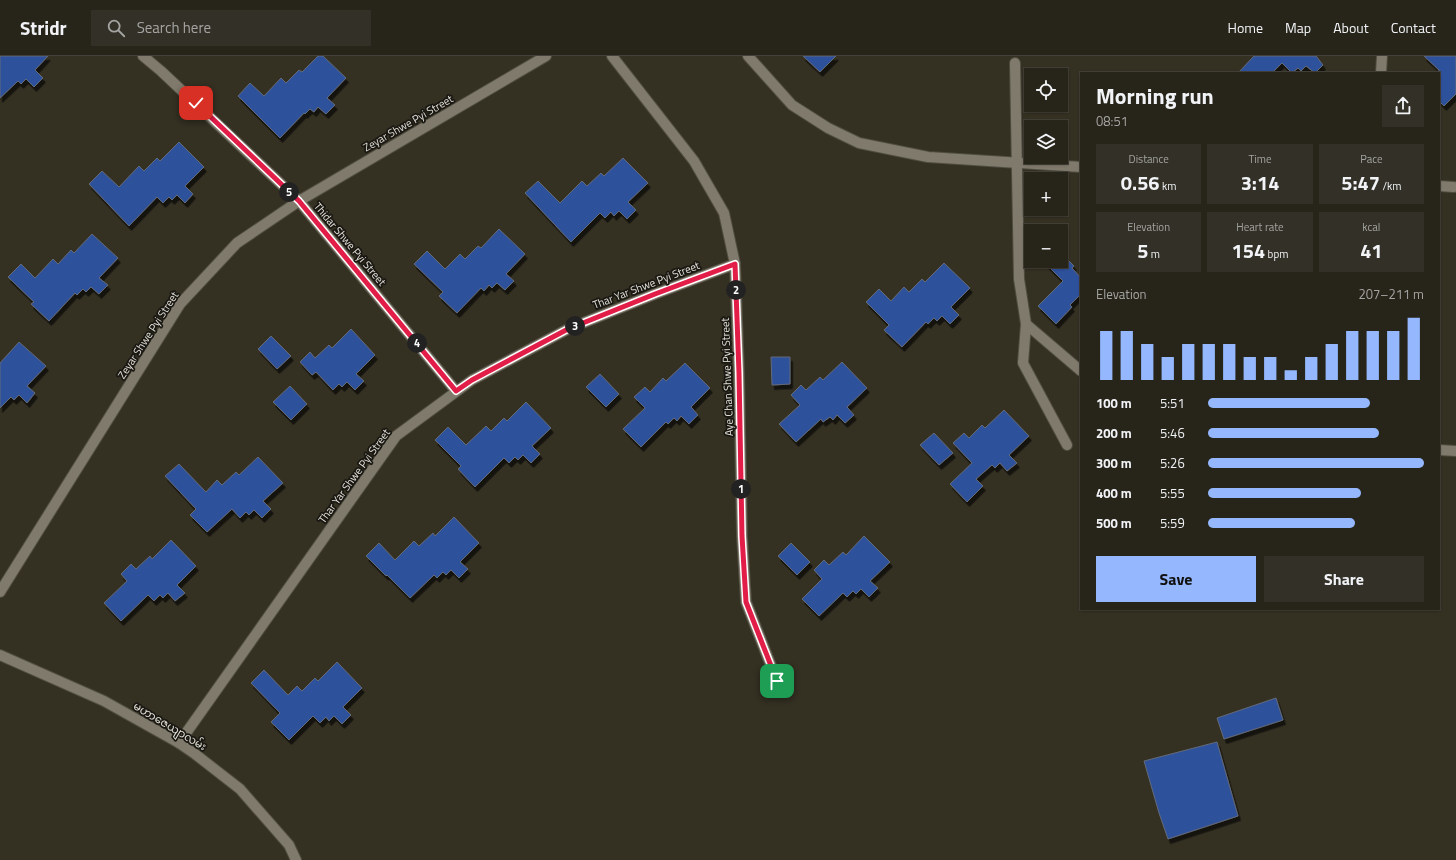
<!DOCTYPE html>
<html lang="en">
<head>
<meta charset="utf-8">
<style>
	:root { --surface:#27241a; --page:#333027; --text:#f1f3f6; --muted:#a4a4a2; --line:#434139; --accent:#94b7fd }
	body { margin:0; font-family:"Titillium Web","Noto Sans Myanmar",sans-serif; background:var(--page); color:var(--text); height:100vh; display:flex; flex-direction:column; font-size:15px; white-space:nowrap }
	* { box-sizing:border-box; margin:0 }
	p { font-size:13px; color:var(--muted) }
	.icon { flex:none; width:22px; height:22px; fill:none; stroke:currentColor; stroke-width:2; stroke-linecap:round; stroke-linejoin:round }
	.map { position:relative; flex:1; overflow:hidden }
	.panel { position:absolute; left:1080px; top:16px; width:360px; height:538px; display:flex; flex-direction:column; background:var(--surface); border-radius:0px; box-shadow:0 1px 3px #0004,0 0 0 1px var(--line) }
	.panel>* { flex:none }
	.buttons { position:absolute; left:1024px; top:12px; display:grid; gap:8px }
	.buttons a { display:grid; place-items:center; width:44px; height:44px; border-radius:0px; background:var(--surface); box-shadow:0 1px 3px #0004,0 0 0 1px var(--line); font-size:20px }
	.pin { position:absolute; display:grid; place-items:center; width:34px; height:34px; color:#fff; margin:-17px; border-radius:8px; box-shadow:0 2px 6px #0006 }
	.km { position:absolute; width:20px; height:20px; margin:-10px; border-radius:50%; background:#222; color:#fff; font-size:11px; line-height:20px; text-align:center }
	.round { display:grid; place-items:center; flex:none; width:42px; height:42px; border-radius:0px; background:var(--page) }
	.overview { display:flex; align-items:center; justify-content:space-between; height:68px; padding:0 16px }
	h1 { font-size:22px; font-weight:700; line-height:30px }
	.stats { display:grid; grid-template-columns:repeat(3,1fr); gap:6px; height:68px; padding:4px 16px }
	.stats div { display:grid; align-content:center; border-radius:0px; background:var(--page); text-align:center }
	.stats b { font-size:20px; font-weight:700 }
	.stats small { font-size:11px; font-weight:400 }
	.stats p { font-size:11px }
	.chart { height:112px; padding:8px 16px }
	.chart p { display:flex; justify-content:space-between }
	.chart svg { width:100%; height:72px; margin-top:4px; stroke:var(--accent); stroke-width:6 }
	.button { display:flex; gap:8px; margin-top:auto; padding:8px 16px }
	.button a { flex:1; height:46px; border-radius:0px; background:var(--accent); color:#111; font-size:16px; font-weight:700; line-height:46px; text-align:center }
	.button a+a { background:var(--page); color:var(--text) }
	ul { padding:0 16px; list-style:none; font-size:13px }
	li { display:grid; grid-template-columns:64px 48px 1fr; align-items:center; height:30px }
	li i { height:10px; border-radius:5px; background:var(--accent) }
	header { display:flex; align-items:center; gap:24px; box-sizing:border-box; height:56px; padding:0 20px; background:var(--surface); border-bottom:1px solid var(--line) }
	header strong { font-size:19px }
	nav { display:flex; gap:22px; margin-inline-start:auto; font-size:14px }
	.search { width:280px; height:36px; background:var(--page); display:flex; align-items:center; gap:10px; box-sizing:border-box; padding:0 14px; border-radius:0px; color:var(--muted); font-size:15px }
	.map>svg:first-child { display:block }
	.building { fill:#2f519c; stroke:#636a78; filter:url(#shadow) }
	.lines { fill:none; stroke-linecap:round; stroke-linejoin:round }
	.minor-casing { stroke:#504d41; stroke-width:12 }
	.minor { stroke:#7f7a6b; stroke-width:10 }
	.route-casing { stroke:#fff; stroke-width:8 }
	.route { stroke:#e11d48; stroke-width:5 }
	.labels { text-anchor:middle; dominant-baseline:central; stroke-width:3.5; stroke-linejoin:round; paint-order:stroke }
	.street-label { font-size:11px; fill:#e6e3db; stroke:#1a1812 }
</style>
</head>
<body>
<header>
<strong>Stridr</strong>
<div class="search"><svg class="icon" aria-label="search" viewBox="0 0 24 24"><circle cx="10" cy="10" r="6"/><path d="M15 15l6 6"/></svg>Search here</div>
<nav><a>Home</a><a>Map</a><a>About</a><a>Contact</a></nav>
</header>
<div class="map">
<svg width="1456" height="804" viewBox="0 0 1456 804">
	<defs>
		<filter id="shadow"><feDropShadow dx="2.5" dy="4.5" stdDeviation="0" flood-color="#0009"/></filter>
	</defs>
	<rect width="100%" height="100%" fill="#343022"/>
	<g class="building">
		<polygon points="0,0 48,0 35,14 43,22 34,31 26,23 21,28 18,25 0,42"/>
		<polygon points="318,0 323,0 346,22 327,42 335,49 326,58 318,51 314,56 310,53 305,58 304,57 280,82 238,40 250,27 264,40 281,22 286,27 299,14 302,16"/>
		<polygon points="803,0 836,0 820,16"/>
		<polygon points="1254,0 1316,0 1323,9 1315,17 1306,10 1301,15 1298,12 1292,17 1282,7 1272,17 1238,17"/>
		<polygon points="1424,0 1456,0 1456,38 1444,50 1439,45 1439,14"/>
		<polygon points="179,86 204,111 185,130 193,138 185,147 177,139 172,144 169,141 163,147 157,141 129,170 89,128 102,115 119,131 139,110 144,115 157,102 160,105"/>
		<polygon points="623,102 648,127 628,146 636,154 627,163 619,155 614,160 611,156 605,162 600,157 571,186 525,137 538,125 560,147 582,125 587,130 601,117 604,120"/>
		<polygon points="499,173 525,198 506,218 514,225 505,234 497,227 492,232 489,229 484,235 481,232 457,257 439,240 443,236 414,208 427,195 445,213 460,198 465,203 478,190 481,192"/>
		<polygon points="92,178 118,202 99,222 108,229 99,238 91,231 86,236 83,233 77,239 75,237 49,265 31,248 34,246 8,221 21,208 35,222 53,203 58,208 71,194 74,197"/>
		<polygon points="1061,197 1074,210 1072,212 1081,222 1081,238 1070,249 1072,251 1056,268 1038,250 1063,225 1043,205 1061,205"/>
		<polygon points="944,207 970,232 951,251 959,259 950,268 942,260 937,265 934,262 928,268 926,266 902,291 884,274 889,269 866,246 879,233 891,245 904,231 909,236 922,223 925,226"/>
		<polygon points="351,273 375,299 356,318 364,325 355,334 347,326 342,331 339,328 333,334 316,316 312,319 300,306 310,296 315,302 329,289 332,292"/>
		<polygon points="271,280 291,300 277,313 258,293"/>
		<polygon points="19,286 46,310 27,330 35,337 27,347 19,339 14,344 11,341 0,352 0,307"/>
		<polygon points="771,301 790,301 790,328 772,329"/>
		<polygon points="842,306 867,332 847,351 854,359 845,367 837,359 833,364 830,361 823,366 821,363 796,386 779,368 800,349 791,339 801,329 806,334 820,321 823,324"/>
		<polygon points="685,307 710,332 691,351 698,359 689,368 681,360 677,365 674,362 668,368 666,366 641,391 623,373 645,352 634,341 645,331 650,336 663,322 666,325"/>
		<polygon points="600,318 619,338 606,351 586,331"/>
		<polygon points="290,330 307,348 291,364 273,346"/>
		<polygon points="526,346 551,372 532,390 540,398 531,407 523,399 518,404 515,401 509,407 504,402 475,431 458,413 461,410 435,384 448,371 466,389 486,370 491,375 504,362 507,365"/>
		<polygon points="1004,354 1029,380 1009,399 1017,407 1007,415 1000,407 995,412 992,409 976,423 983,430 967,446 950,428 972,407 953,387 964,377 969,382 982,369 985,372"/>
		<polygon points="934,377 953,397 939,409 920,389"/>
		<polygon points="258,401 283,427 263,445 271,453 262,462 254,454 249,459 246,456 240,462 232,453 207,476 190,459 196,453 165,420 179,408 206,436 217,424 222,429 236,416 239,419"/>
		<polygon points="454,461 479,487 460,506 468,513 459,522 451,514 446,519 443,516 437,522 434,519 410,542 387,519 386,520 366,500 379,487 395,504 414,485 419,490 433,477 435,480"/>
		<polygon points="864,480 890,506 870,525 878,532 869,541 861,533 856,538 853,535 847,541 843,537 819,560 802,543 822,523 814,514 824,504 829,509 843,496 846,499"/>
		<polygon points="171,484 196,510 177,529 185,537 175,545 168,537 163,542 160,539 154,545 148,539 121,565 104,547 127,525 121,518 131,508 136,513 150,500 152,503"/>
		<polygon points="791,487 810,506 797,519 778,500"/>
		<polygon points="337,606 362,632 343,651 351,659 342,668 334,660 329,665 326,661 320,667 313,660 289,684 271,666 280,657 251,627 264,614 288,639 297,630 302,635 315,622 318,625"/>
		<polygon points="1276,642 1283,664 1224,683 1217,662"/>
		<polygon points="1217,686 1238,760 1168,783 1159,757 1144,705"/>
	</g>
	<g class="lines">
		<defs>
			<g id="minor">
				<polyline points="143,0 161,15 299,145 456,335"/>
				<polyline points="612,0 694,105 724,157 735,208 739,317 742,480 746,546 777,625"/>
				<polyline points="748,0 792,49 828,72 859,87 928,101 1081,111"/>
				<polyline points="1015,7 1019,223 1026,268 1081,315"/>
				<polyline points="1381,17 1382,0"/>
				<polyline points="1439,130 1454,131"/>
				<polyline points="1026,268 1023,307 1067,389"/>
				<polyline points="1439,394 1456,395"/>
				<polyline points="0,536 180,248 237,187 299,145 546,0"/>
				<polyline points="0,599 104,645 179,687 195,698 240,733 289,789 296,804"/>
				<polyline points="179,687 396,380 472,324 568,273 655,238 735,208"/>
			</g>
		</defs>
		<use href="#minor" class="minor-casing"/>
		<use href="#minor" class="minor"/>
	</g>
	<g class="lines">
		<defs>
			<polyline id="route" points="196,47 299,145 456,335 472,324 568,273 655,238 735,208 739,317 742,480 746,546 777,625"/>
		</defs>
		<use href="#route" class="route-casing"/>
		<use href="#route" class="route"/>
	</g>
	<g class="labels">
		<g class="street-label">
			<text transform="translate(408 67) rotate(-30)">Zeyar Shwe Pyi Street</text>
			<text transform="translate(350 188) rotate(50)">Thidar Shwe Pyi Street</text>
			<text transform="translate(646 229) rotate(-21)">Thar Yar Shwe Pyi Street</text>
			<text transform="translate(148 279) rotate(-57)">Zeyar Shwe Pyi Street</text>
			<text transform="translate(727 321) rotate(-92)">Aye Chan Shwe Pyi Street</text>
			<text transform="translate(354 420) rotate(-54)">Thar Yar Shwe Pyi Street</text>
			<text transform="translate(170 670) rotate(31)">မဟာဇေယျာလမ်း</text>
		</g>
	</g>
</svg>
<div class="buttons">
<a><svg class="icon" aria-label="locate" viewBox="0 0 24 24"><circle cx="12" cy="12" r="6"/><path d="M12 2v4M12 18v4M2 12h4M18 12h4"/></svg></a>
<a><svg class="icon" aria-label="layers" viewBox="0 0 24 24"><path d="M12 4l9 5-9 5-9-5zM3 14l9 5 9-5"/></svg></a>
<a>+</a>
<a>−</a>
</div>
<div class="pin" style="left:777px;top:625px;background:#1e9e55"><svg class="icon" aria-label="arrive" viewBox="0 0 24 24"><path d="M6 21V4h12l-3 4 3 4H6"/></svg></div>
<div class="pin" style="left:196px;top:47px;background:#d93025"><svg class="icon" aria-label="check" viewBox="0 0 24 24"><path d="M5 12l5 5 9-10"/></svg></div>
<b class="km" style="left:741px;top:433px">1</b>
<b class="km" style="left:736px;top:234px">2</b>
<b class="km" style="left:575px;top:270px">3</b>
<b class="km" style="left:417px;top:287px">4</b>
<b class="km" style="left:289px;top:136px">5</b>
<section class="panel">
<div class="overview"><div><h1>Morning run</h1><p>08:51</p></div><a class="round"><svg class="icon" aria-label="share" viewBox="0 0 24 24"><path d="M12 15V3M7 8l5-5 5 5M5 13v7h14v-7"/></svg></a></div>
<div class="stats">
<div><p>Distance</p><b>0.56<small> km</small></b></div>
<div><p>Time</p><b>3:14</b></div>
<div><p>Pace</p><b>5:47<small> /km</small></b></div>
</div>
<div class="stats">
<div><p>Elevation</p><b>5<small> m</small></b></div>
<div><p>Heart rate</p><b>154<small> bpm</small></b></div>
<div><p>kcal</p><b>41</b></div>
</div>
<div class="chart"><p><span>Elevation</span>207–211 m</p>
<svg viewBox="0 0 160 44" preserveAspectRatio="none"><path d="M5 44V14M15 44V14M25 44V22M35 44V30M45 44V22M55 44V22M65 44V22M75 44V30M85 44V30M95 44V38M105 44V30M115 44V22M125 44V14M135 44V14M145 44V14M155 44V6"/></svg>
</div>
<ul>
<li><b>100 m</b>5:51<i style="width:75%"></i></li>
<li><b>200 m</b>5:46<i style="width:79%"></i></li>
<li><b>300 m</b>5:26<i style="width:100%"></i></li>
<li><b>400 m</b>5:55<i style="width:71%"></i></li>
<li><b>500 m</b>5:59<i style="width:68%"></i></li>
</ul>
<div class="button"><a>Save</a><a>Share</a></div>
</section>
</div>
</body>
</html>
